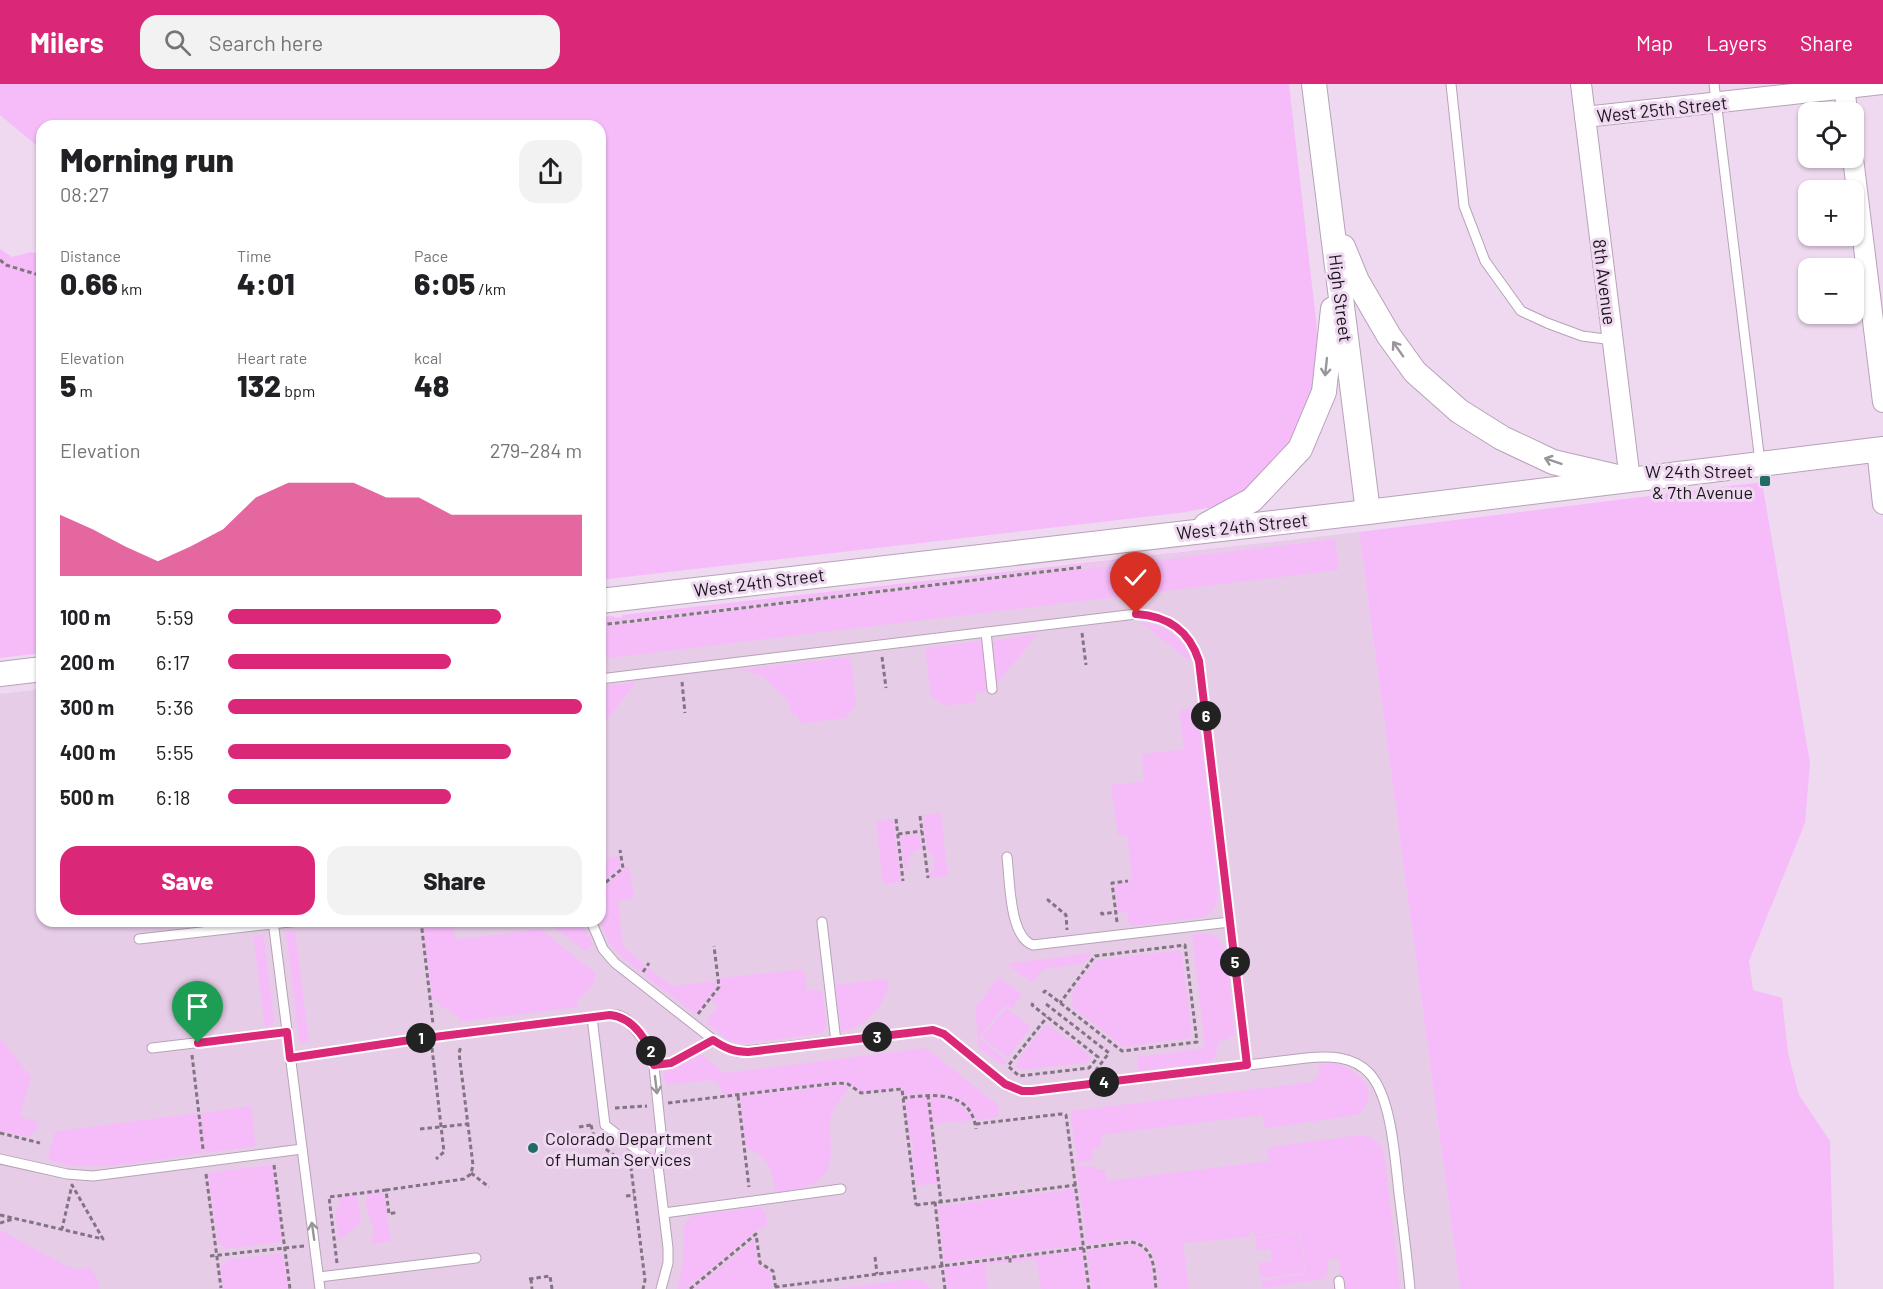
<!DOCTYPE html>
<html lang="en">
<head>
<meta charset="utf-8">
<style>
	:root { --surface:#fff; --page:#f2f2f2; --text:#202124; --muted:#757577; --accent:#db2777 }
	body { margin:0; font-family:Barlow,sans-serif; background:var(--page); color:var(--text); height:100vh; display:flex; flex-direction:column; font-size:22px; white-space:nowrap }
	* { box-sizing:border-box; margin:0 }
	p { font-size:20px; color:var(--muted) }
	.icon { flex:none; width:33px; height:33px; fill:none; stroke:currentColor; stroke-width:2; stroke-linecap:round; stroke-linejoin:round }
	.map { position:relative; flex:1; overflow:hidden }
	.drawer { position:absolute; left:36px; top:36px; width:570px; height:807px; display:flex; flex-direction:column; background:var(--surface); border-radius:18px; box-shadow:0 2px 4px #0004 }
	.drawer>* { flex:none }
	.buttons { position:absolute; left:1798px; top:18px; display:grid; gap:12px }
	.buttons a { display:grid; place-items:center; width:66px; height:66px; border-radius:12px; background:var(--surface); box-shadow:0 2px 4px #0004; font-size:30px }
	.pin { position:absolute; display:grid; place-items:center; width:51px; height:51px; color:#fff; margin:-62px -26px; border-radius:50% 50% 50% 0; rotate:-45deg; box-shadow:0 0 6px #0007 }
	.pin .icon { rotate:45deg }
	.km { position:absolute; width:30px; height:30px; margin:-15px; border-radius:50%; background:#222; color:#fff; font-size:16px; line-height:30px; text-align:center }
	.round { display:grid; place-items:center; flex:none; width:63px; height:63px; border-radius:18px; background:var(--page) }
	.overview { display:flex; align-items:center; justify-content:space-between; height:102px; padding:0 24px }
	h1 { font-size:33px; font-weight:800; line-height:45px }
	.metrics { display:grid; grid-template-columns:repeat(3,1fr); gap:9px; height:102px; padding:6px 24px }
	.metrics div { display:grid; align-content:center }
	.metrics b { font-size:30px; font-weight:800 }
	.metrics small { font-size:16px; font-weight:400 }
	.metrics p { font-size:16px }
	.chart { height:168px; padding:12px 24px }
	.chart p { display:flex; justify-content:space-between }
	.chart svg { width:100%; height:108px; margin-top:6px; fill:var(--accent); opacity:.7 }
	.button { display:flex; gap:12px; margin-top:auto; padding:12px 24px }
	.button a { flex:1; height:69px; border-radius:18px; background:var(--accent); color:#fff; font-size:24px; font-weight:800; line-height:69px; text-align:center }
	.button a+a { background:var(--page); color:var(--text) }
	ul { padding:0 24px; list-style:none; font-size:20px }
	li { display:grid; grid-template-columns:96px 72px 1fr; align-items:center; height:45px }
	li i { height:15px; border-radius:8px; background:var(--accent) }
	header { display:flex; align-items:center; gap:36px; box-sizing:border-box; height:84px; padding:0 30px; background:var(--accent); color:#fff }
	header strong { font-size:28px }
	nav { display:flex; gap:33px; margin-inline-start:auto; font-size:21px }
	.search { width:420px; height:54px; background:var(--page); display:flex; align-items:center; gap:15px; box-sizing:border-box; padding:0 21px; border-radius:18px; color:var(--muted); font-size:22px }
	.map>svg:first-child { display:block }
	.built { fill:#e7cce8 }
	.green { fill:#f5bcf9 }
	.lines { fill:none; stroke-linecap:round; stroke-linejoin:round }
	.service-casing { stroke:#b7a2b8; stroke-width:11 }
	.minor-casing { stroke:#b7a2b8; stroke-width:22 }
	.tertiary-casing { stroke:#b7a2b8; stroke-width:26 }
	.path { stroke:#827483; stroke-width:3; stroke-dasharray:4.5 3; stroke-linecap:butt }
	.service { stroke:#fff; stroke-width:9 }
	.minor { stroke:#fff; stroke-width:20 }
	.tertiary { stroke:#fff; stroke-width:24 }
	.oneway { stroke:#999699 }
	.route-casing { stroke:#fff; stroke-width:12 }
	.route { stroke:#db2777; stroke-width:8 }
	.poi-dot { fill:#226b63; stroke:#efd9f0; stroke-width:2 }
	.labels { text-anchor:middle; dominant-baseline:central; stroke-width:6; stroke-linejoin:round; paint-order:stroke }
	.street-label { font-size:18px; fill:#1c151d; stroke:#efd9f0 }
	.poi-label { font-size:18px; fill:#1c151d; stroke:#efd9f0; text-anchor:end }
</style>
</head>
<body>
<header>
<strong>Milers</strong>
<div class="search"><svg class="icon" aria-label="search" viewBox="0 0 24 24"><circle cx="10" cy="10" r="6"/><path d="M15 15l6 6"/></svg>Search here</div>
<nav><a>Map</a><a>Layers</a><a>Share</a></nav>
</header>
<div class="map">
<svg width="1883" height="1205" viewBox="0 0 1883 1205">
	<rect width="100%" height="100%" fill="#efd9f0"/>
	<polygon class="built" points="1359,448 1460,1205 0,1205 0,610 42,605 42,837 600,837 600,539"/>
	<g class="green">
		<polygon points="0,0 1289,0 1316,236 1319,276 1315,302 1295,356 1249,405 1219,422 1179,429 600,496 600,42 42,42 42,66 0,31"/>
		<polygon points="0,165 12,173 31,168 42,171 42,569 0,574"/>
		<polygon points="1762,398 1810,679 1805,739 1749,877 1753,906 1782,914 1788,969 1799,1011 1830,1057 1834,1205 1460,1205 1359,448"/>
		<polygon points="1334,451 600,539 600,533 614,532 615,534 622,533 622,531"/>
		<polygon points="1335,455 1339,486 600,575 600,543"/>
		<path d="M1141 538C1165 540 1185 554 1191 578Z"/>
		<polygon points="1038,550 996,600 993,557"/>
		<polygon points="980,557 983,560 987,607 975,609 976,618 944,622 931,612 925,564"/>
		<polygon points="851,573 856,621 846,634 799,640 798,632 792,632 787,615 762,592 739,586"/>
		<polygon points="636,598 600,645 600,602"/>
		<path d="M1197 624 1218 799C1218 814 1219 826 1203 833L1133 842 1128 838 1127 828 1118 829 1115 800 1132 797 1127 751 1118 752 1111 701 1144 697 1142 670 1184 665 1179 626Z"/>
		<path d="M941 729 948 792 930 794V790C937 782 936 772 927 766L923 731Z"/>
		<polygon points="893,735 901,798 883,800 876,737"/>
		<path d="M920 750 921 765C910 766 906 775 909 786H905L900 752Z"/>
		<polygon points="619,771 621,783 600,800 600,777"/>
		<path d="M629 781 634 814 618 817 623 863 645 881 641 888C604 860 600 852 600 806Z"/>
		<path d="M423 837H453L455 856 540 845 595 889C597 902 587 908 577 915V923L459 938V933L441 922 432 913Z"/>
		<polygon points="546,837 580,837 593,861 585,867"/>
		<polygon points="295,847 309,957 302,959 299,956 286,850 287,848"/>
		<polygon points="1204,849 1218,853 1226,868 1235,951 1218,959 1215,974 1211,978 1138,987 1137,973 1205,964 1192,850"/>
		<polygon points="260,851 264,854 274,937 272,942 265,943 253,852"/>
		<path d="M1179 866 1182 871 1192 950 1190 954 1124 963 1073 924C1067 905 1086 890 1097 876Z"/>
		<polygon points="1092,869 1083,880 1043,885 1032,899 1008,881 1011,879"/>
		<polygon points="649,884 671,902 716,897 717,903 695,930 644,891"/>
		<polygon points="804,885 807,906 819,906 823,909 826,944 823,949 743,960 728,956 707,939 708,935 718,922 711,916 721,904 720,894"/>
		<polygon points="999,893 1022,911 1012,925 1005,921 979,954 1007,977 1003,982 979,964 975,924"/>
		<path d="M884 895 889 899C885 922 864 944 841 948L835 901Z"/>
		<polygon points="1006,924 1031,943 1008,973 982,954"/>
		<polygon points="1049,941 1089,970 1090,976 1086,979 1019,986 1016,982 1017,977 1044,943"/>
		<polygon points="0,954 31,993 20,1033 38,1038 35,1048 29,1053 0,1047"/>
		<path d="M926 964 999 1022 998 1033 977 1036C961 1007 933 1008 904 1012L903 1003 862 1008 845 997 726 1011 722 1009 719 1000 711 996 668 1001 665 998 663 981 675 980 698 968 725 989Z"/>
		<path d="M1332 979C1357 982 1385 1009 1357 1031L1267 1044 1264 1041 1262 1031 1101 1051V1063L1092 1066 1093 1076 1077 1079 1070 1027 1313 998 1319 990V981Z"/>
		<path d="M840 1001 849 1003C842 1013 833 1024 830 1036 829 1046 831 1055 831 1065 831 1102 805 1104 775 1108 773 1087 767 1070 746 1064L740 1013Z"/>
		<polygon points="927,1012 938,1099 916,1102 912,1067 913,1065 913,1058 910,1057 905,1015"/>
		<path d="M930 1012C948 1013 964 1019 973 1036L933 1040Z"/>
		<polygon points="251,1022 256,1062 205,1069 200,1029"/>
		<path d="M197 1029 202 1069C172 1073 68 1094 48 1073L55 1048 58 1047Z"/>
		<path d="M1360 1051C1372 1052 1380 1057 1384 1069L1400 1205H1343L1339 1174 1327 1176 1328 1189 1324 1195 1262 1204V1197L1306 1190 1301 1147 1255 1153 1254 1147H1249V1153L1183 1159 1189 1205H1159C1157 1195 1157 1185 1155 1176 1148 1145 1109 1158 1087 1161L1076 1082H1094L1095 1085H1104L1107 1097 1269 1077 1267 1067 1271 1063Z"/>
		<polygon points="269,1081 273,1084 282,1156 281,1158 224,1165 223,1161 218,1161 208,1089"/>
		<polygon points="1074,1105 1081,1161 944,1178 938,1122 1010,1113 1015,1116 1020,1112"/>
		<polygon points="384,1108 391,1157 371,1160 374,1144 366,1124 367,1110"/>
		<polygon points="357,1111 361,1139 346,1151 338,1155 335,1126 340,1125 339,1113"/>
		<polygon points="760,1123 766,1129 767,1141 756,1147 686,1205 677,1205 683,1177 684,1141 691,1132"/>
		<polygon points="0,1146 68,1183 77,1185 89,1184 97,1193 100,1205 0,1205"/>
		<polygon points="1300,1148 1305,1189 1260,1194 1259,1179 1272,1177 1271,1165 1257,1166 1256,1154"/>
		<polygon points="754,1155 758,1180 770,1188 772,1202 769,1205 694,1205"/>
		<path d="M1131 1160C1153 1164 1152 1187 1154 1205H1092L1087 1166Z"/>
		<polygon points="1083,1166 1087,1205 1041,1205 1036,1175 1012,1178 1012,1175"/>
		<polygon points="283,1169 288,1205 223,1205 220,1183 225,1180 226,1176"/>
		<polygon points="1008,1176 1009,1178 985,1181 988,1205 947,1205 944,1183"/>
		<polygon points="913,1195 924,1197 932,1205 833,1205"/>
	</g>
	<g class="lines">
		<defs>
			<g id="service">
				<polyline points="1451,0 1464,122 1485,177 1521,227 1547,239 1582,252 1613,256"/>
				<polyline points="1714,0 1760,378"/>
				<polyline points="986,548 992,605"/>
				<path d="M600 595 1136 530C1168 532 1189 546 1199 577L1247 981"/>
				<path d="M1007 773C1010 796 1009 853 1033 861L1230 838"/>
				<polyline points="273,837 320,1205"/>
				<path d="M591 837 603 865 615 879 720 961 737 968 933 946 944 950 1004 1000 1022 1007H1033L1306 974C1328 972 1353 971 1370 990 1392 1015 1395 1076 1399 1109 1403 1141 1407 1173 1410 1205"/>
				<polyline points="822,838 836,958"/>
				<polyline points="139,855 299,837"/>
				<polyline points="592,933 605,1041 658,1082"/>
				<polyline points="152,964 287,948"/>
				<polyline points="290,974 410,956 592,933 610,931 618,931 626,935 649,962 653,973 662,1058 658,1082 668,1164 668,1179 661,1205"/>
				<polyline points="0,1075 67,1090 93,1092 302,1065"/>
				<polyline points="664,1129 841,1105"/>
				<polyline points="319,1193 476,1174"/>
				<polyline points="1339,1197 1340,1205"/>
			</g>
			<g id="minor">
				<polyline points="1581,0 1630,396"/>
				<polyline points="1844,0 1847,28"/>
				<polyline points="1585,33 1883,0"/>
				<polyline points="1853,74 1883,318"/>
				<polyline points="1877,365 1883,420"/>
			</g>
			<g id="tertiary">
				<polyline points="1314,0 1368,428"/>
				<polyline points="1343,163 1357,197 1389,252 1415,288 1459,327 1502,354 1553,378 1613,392"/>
				<polyline points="1206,441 1252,416 1300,365 1324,308 1333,225"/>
				<polyline points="600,517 1368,428 1883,365"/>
				<polyline points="0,590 42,585"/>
			</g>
		</defs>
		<use href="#service" class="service-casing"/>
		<use href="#minor" class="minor-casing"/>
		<use href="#tertiary" class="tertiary-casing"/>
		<g class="path">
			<polyline points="0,176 6,181 42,192"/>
			<polyline points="600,541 1084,483"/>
			<polyline points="1082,549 1086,581"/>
			<polyline points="882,573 886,604"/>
			<polyline points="682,598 685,629"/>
			<polyline points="920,732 928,794"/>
			<polyline points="896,735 903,797"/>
			<polyline points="898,750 922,747"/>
			<polyline points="600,803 623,784 620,766"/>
			<polyline points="1049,815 1048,816 1066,831 1067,846"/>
			<polyline points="1101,828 1102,830 1116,828"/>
			<polyline points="421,837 433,940"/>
			<polyline points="1117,838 1112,799 1128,797"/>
			<polyline points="643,888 649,879"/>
			<polyline points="1043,909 1045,907 1122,967 1197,958 1185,861 1095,872 1060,919"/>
			<polyline points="1033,919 1032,921 1098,973 1089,984 1019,992 1008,982 1047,933"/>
			<polyline points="1046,920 1109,969 1096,986"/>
			<polyline points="698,930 719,903 714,862"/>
			<polyline points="432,964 444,1068 436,1075"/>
			<polyline points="192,971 203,1065"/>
			<polyline points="664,980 671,979 701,962"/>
			<polyline points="928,1011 941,1118"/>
			<polyline points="738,1012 749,1103"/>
			<path d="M903 1014C933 1010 971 1006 976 1045"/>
			<polyline points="668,1019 838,999 848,1000 861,1009 902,1005 916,1121"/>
			<polyline points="615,1024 647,1022"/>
			<polyline points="976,1040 1061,1030 1066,1031 1089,1205"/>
			<polyline points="591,1041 595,1057 631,1084 645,1196 643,1205"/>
			<polyline points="579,1043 591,1041"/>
			<polyline points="420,1045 468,1040"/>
			<polyline points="0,1049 40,1059"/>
			<polyline points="274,1081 290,1205"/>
			<polyline points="471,1089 489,1103"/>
			<polyline points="206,1090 221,1204"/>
			<polyline points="386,1106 464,1095 471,1090 473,1081 459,969 461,962"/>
			<polyline points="626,1112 634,1111"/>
			<path d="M935 1118 942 1182 1131 1158C1155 1162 1154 1185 1156 1205"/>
			<polyline points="916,1121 1076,1101"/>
			<polyline points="0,1131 103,1155 72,1101 62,1145"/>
			<polyline points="0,1139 13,1135"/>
			<polyline points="210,1172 304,1162"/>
			<polyline points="875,1173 877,1190"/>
			<polyline points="1010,1174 1010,1180"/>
			<polyline points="337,1179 329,1113 386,1106 389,1130 398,1128"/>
			<polyline points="529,1195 550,1192 552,1205"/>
			<polyline points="531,1195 532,1205"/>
			<polyline points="775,1203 942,1182 945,1205"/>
			<polyline points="690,1205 756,1150 760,1179 773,1187 776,1205"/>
		</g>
		<use href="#service" class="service"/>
		<use href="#minor" class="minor"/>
		<use href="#tertiary" class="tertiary"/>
	</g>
	<defs><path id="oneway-shaft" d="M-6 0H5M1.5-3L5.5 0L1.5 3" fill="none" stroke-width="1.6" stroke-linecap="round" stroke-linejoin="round" transform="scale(1.5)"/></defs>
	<g class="oneway">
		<use href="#oneway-shaft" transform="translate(1398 265) rotate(-125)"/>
		<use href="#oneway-shaft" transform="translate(1326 283) rotate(96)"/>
		<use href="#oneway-shaft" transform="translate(1553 377) rotate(-161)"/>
		<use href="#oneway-shaft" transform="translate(656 1001) rotate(83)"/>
		<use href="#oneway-shaft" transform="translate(313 1147) rotate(-98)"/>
	</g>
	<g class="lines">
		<defs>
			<path id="route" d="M198 959 287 948 290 974 410 956 610 931C633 933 651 959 654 981L671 979 713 956C725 964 734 968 748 968L933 946 944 950 1005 1000 1022 1007H1032L1247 981 1199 577C1189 546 1168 532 1136 530"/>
		</defs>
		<use href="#route" class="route-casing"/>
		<use href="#route" class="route"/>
	</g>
	<g class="poi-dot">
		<rect x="1759" y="391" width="12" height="12" rx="3"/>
		<circle cx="533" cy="1064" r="6"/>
	</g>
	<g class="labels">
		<g class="street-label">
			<text transform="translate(1662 25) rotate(-6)">West 25th Street</text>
			<text transform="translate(1605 198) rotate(83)">8th Avenue</text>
			<text transform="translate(1341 214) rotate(83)">High Street</text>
			<text transform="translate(1242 442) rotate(-6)">West 24th Street</text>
			<text transform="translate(759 498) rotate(-7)">West 24th Street</text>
		</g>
		<g class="poi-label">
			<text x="1753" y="387">W 24th Street<tspan x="1753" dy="21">&amp; 7th Avenue</tspan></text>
			<text x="545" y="1054" text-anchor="start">Colorado Department<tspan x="545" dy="21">of Human Services</tspan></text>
		</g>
	</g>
</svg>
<div class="buttons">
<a><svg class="icon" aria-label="locate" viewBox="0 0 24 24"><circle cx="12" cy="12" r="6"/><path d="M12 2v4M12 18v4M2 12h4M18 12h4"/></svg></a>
<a>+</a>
<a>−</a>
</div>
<div class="pin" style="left:198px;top:959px;background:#1e9e55"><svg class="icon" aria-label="arrive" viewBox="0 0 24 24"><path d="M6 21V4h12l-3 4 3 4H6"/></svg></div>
<div class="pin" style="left:1136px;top:530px;background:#d93025"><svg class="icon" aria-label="check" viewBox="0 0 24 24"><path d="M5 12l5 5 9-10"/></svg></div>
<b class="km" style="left:421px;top:954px">1</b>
<b class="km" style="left:651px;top:967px">2</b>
<b class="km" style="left:877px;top:953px">3</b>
<b class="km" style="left:1104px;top:998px">4</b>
<b class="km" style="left:1235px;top:878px">5</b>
<b class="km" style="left:1206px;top:632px">6</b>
<section class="drawer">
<div class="overview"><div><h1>Morning run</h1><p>08:27</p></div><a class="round"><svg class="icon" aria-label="share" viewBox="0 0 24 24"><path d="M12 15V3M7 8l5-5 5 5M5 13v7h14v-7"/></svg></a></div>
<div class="metrics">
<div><p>Distance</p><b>0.66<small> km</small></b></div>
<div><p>Time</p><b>4:01</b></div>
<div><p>Pace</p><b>6:05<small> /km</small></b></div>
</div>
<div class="metrics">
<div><p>Elevation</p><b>5<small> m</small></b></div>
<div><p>Heart rate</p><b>132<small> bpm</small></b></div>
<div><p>kcal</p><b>48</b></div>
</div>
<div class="chart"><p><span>Elevation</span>279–284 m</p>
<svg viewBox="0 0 160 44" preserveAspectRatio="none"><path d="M0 44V19L10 25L20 32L30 38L40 32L50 25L60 12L70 6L80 6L90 6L100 12L110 12L120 19L130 19L140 19L150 19L160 19V44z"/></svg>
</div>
<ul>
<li><b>100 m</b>5:59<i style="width:77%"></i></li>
<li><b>200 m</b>6:17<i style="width:63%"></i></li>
<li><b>300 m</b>5:36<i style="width:100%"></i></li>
<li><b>400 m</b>5:55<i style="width:80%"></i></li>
<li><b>500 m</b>6:18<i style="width:63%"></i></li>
</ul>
<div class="button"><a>Save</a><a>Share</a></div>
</section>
</div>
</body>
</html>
